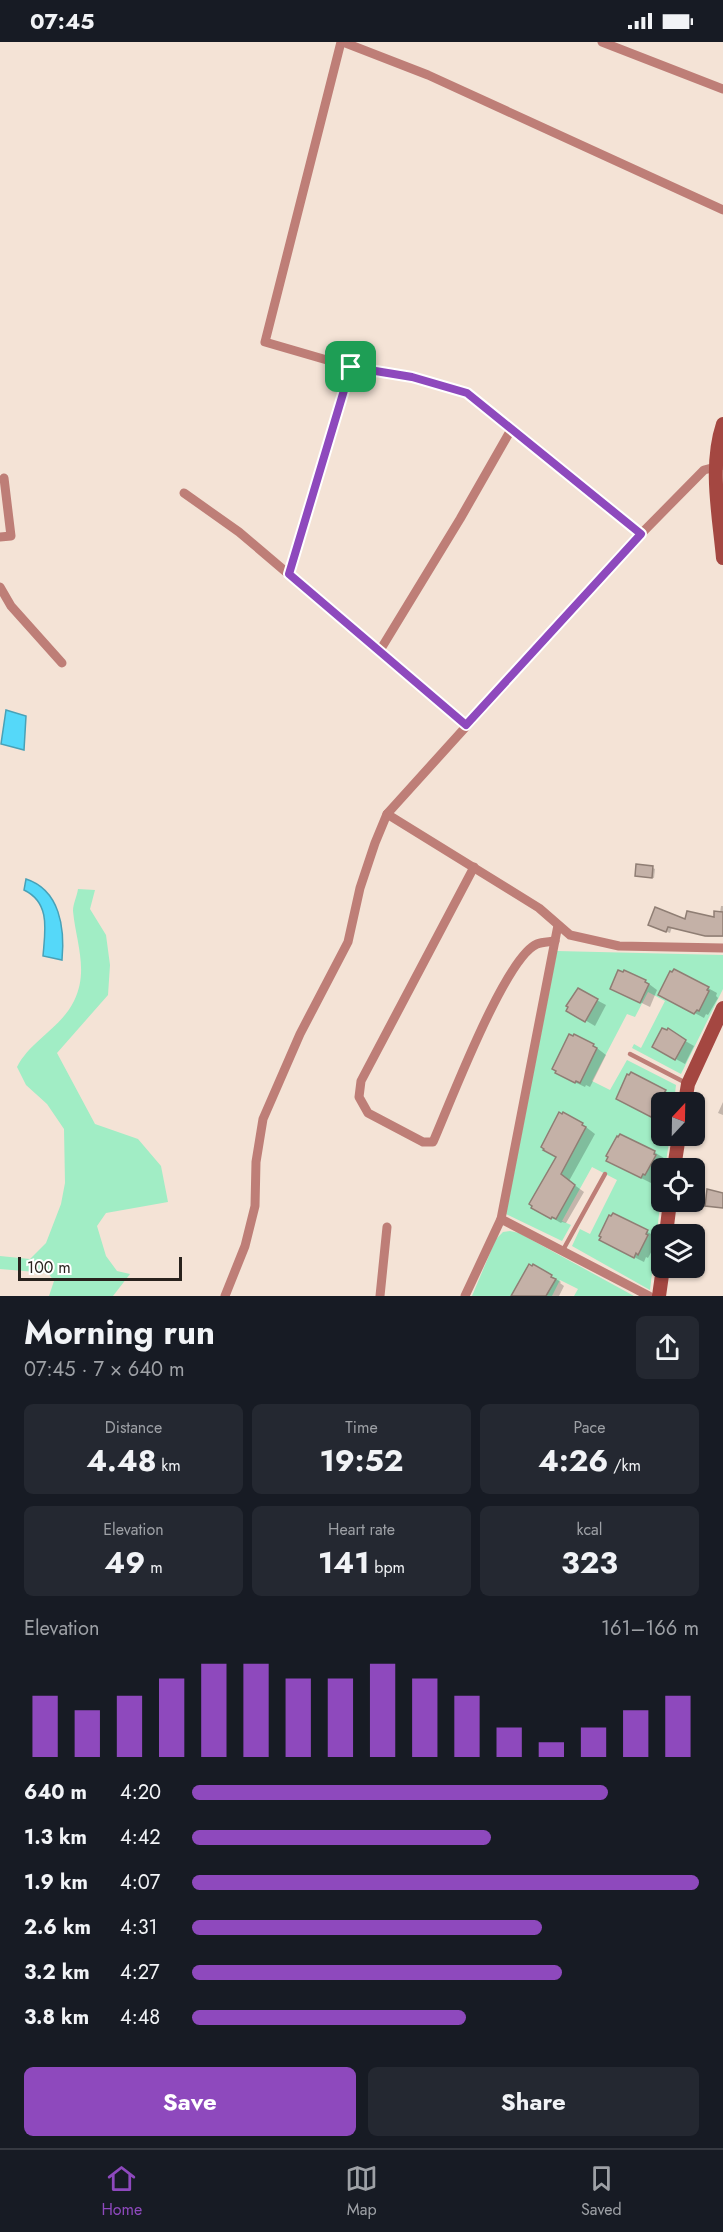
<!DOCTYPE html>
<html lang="en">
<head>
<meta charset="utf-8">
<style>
	:root { --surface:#171b24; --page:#242831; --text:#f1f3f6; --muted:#9ea1a6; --line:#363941; --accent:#8e49bd }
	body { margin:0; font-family:Jost,sans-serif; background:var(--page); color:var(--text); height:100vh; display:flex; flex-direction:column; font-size:22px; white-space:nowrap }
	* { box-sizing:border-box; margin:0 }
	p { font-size:20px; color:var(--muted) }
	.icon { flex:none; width:33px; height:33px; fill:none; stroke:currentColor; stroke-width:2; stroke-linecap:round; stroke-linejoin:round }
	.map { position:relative; height:1254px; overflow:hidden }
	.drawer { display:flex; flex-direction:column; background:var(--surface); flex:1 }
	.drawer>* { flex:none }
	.needle { width:39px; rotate:22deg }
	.fabs { position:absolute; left:651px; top:1050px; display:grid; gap:12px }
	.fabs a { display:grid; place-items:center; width:54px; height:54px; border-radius:9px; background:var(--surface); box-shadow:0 2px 4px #0004; font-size:30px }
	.scale { position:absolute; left:18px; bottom:15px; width:164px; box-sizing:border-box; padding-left:6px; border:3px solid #28221d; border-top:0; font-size:16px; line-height:21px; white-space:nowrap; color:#28221d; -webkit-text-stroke:4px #fff; paint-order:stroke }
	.pin { position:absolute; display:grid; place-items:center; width:51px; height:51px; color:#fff; margin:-26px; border-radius:12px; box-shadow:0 3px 9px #0006 }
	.round { display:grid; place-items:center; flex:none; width:63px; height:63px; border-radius:9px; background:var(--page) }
	.headline { display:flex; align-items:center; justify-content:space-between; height:102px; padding:0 24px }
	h1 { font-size:33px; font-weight:700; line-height:45px }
	.metrics { display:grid; grid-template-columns:repeat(3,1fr); gap:9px; height:102px; padding:6px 24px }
	.metrics div { display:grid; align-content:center; border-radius:9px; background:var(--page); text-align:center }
	.metrics b { font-size:30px; font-weight:700 }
	.metrics small { font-size:16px; font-weight:400 }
	.metrics p { font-size:16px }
	.chart { height:168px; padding:12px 24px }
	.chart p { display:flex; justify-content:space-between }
	.chart svg { width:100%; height:108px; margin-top:6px; stroke:var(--accent); stroke-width:6 }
	.primary-button { display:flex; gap:12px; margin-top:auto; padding:12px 24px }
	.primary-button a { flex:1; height:69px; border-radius:9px; background:var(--accent); color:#fff; font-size:24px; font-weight:700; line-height:69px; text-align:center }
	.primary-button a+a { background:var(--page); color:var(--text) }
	ul { padding:0 24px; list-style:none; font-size:20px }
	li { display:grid; grid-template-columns:96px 72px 1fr; align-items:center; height:45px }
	li i { height:15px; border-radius:8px; background:var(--accent) }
	.status { display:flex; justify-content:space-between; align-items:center; height:42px; padding:0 30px; background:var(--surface); direction:ltr }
	.status svg { height:16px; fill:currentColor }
	.tab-bar { display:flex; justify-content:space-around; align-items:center; height:84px; border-top:2px solid var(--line); background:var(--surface); font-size:16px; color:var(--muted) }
	.tab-bar a { display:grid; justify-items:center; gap:3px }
	.tab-bar .on { color:var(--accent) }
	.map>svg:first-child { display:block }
	.green { fill:#a1edc5 }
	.water { fill:#55d8f9; stroke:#48a1b7; stroke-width:1.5 }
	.shadow { fill:#0003 }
	.building { fill:#c4b1a7; stroke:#8f7e74; stroke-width:1.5 }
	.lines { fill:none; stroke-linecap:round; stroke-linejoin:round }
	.lane { stroke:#be7e77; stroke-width:4.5 }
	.street { stroke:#be7e77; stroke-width:9 }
	.secondary { stroke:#a44741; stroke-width:14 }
	.route-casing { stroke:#fff; stroke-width:12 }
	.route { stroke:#8e49bd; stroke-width:8 }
</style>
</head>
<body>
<div class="status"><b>07:45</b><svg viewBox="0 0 49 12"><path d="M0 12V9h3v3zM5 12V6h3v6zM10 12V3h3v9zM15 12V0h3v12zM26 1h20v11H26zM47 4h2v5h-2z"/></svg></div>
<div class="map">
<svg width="723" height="1254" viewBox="0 0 723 1254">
	<rect width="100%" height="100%" fill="#f4e3d6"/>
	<g class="green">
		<path d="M78 847 95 848 90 867 106 893 110 923 108 953 57 1011 95 1082 138 1097 161 1124 168 1160 106 1171 97 1184 106 1214 117 1229 130 1232 113 1254H49L54 1239 48 1231 0 1227V1214L30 1217 46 1201 61 1162 65 1141 64 1087 47 1062 26 1043 17 1025C30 999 61 986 74 959 89 929 76 900 73 869 73 862 77 854 78 847Z"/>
		<polygon points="557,909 723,913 723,947 681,1032 632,1006 634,1002 641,1006 665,959 648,950 635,975 627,972 592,1039 610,1048 627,1018 676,1043 674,1060 662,1060 662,1094 670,1094 665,1126 662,1126 661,1156 650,1248 572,1204 580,1187 590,1192 617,1138 592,1125 562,1179 571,1183 562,1199 506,1172"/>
		<polygon points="510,1189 519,1191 634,1254 574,1254 578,1247 560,1238 552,1254 472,1254 496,1197 503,1190"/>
	</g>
	<g class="water">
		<polygon points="6,668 26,674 24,708 1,702"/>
		<path d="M26 837C60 848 65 886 62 918L43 914C45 889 51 861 24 848Z"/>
	</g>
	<g class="shadow">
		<polygon points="653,826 655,827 654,836 639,834"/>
		<polygon points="721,864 723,864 723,895 708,895 672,885 670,891 654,885 715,877 720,871"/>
		<polygon points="645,939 657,948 650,965 621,951"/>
		<polygon points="708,946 717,951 716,954 718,956 708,973 706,972 704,976 669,957"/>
		<polygon points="578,948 606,963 595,984 568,968"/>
		<polygon points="668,989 694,1004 685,1022 654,1005"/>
		<polygon points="593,1003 606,1013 590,1045 586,1043 585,1045 566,1036"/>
		<polygon points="665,1049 674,1054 672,1058 674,1059 673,1060 662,1060 661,1079 627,1062"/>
		<polygon points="723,1060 723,1073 718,1071"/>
		<polygon points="582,1082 595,1092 569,1139 584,1150 566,1181 562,1180 561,1181 533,1165"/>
		<polygon points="654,1110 664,1116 662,1119 664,1120 655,1137 653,1136 651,1141 617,1124"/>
		<polygon points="614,1173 657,1195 655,1198 657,1199 648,1216 646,1215 644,1220 610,1203 602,1194"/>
		<polygon points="533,1224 561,1240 560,1241 564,1244 559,1254 513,1254"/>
	</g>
	<g class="building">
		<polygon points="636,822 653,824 652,836 635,834"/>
		<polygon points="655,865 685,877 687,869 714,875 714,869 723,870 723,894 705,894 668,885 666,890 648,883"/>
		<polygon points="674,927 709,945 707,948 709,949 699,969 697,968 694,972 658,953 670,929 672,930"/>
		<polygon points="618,928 623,930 624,928 646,938 645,940 649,942 640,961 610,947"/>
		<polygon points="578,946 598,957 585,980 566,969 568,965 566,964"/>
		<polygon points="662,986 667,988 668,986 686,998 675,1018 652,1005"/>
		<polygon points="569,992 573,994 574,992 594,1002 593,1004 597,1006 580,1041 576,1039 575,1041 555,1031 556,1029 552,1027"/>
		<polygon points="631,1030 666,1048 664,1051 666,1052 655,1072 653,1071 651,1075 616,1057 627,1032 629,1033"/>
		<polygon points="559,1070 562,1072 563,1070 583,1081 582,1083 586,1085 561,1132 575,1143 556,1177 552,1175 551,1177 531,1166 532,1164 529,1162 556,1115 543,1108 544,1107 541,1105"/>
		<polygon points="620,1092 655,1109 654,1112 656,1113 645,1133 643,1132 641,1136 606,1119 608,1115 606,1114 617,1094 618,1095"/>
		<polygon points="707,1147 723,1151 723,1166 705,1164"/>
		<polygon points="613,1171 648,1188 646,1192 648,1193 638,1213 636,1211 634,1216 599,1198 601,1195 599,1194 609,1173 611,1174"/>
		<polygon points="529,1222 532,1224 533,1222 552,1233 551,1235 556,1237 546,1254 511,1254"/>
	</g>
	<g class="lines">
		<g class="lane">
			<polyline points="630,1012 686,1041"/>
			<polyline points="563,1208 605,1132"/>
		</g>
		<g class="street">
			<polyline points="341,0 265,300 351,325"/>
			<polyline points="343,0 428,33 723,168"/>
			<polyline points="602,0 723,47"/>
			<polyline points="184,451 239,490 466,683"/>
			<polyline points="0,495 11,494 4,436"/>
			<polyline points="289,532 351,325 413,335 467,352 641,492"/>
			<polyline points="0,545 11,564 62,621"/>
			<polyline points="379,610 460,477 512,386"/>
			<polyline points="387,772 539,866 570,893 619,904 723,906"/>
			<path d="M474 825 361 1039 359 1055 368 1071 423 1100H433C449 1064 505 915 537 902 542 900 549 900 555 899"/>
			<polyline points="501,1177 649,1254"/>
			<polyline points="225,1254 245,1204 255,1164 256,1120 263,1077 300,992 348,900 360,846 375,801 387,772 632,501 704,428 723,423"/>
			<polyline points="380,1254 387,1185"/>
			<polyline points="465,1254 501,1177 558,883"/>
		</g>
		<g class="secondary">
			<path d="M723 382C709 424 719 472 723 516"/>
			<polyline points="685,1060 688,1042 723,966"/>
			<polyline points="674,1126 679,1094"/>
			<polyline points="666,1192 670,1160"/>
			<polyline points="659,1254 663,1226"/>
		</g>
	</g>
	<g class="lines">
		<defs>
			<polygon id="route" points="351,325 412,335 467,351 641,492 466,683 289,532"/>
		</defs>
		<use href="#route" class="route-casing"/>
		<use href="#route" class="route"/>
	</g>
</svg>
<div class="fabs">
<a><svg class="needle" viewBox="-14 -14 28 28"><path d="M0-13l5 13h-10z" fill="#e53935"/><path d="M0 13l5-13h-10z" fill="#9ea1a6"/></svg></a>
<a><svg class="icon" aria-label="locate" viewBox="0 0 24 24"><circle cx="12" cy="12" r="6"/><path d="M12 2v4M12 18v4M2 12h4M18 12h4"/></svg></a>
<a><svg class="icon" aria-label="layers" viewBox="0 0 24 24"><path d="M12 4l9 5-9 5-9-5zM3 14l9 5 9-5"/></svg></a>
</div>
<div class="scale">100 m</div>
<div class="pin" style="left:351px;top:325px;background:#1e9e55"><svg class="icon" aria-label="arrive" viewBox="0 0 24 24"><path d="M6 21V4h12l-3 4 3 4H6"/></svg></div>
</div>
<section class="drawer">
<div class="headline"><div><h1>Morning run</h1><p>07:45 · 7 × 640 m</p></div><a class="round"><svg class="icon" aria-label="share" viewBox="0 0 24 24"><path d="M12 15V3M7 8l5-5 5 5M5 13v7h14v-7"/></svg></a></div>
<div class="metrics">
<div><p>Distance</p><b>4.48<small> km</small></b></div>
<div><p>Time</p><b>19:52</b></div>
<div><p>Pace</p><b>4:26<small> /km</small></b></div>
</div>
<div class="metrics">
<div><p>Elevation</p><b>49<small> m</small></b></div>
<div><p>Heart rate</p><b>141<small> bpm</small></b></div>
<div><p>kcal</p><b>323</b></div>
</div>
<div class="chart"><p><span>Elevation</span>161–166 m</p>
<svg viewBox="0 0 160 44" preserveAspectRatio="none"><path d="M5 44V19M15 44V25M25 44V19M35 44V12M45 44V6M55 44V6M65 44V12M75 44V12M85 44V6M95 44V12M105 44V19M115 44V32M125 44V38M135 44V32M145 44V25M155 44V19"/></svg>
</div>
<ul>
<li><b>640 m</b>4:20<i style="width:82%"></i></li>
<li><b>1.3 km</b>4:42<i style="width:59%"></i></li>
<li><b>1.9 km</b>4:07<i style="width:100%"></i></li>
<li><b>2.6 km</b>4:31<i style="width:69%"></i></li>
<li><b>3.2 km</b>4:27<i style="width:73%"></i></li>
<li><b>3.8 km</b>4:48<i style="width:54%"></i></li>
</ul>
<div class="primary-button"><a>Save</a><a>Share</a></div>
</section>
<nav class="tab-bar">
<a class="on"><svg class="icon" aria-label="home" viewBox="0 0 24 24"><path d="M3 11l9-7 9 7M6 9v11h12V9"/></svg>Home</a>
<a><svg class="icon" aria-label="map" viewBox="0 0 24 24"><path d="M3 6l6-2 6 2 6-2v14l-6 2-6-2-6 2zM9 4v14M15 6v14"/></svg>Map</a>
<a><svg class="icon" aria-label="saved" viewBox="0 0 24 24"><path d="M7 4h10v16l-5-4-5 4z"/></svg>Saved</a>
</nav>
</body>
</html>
